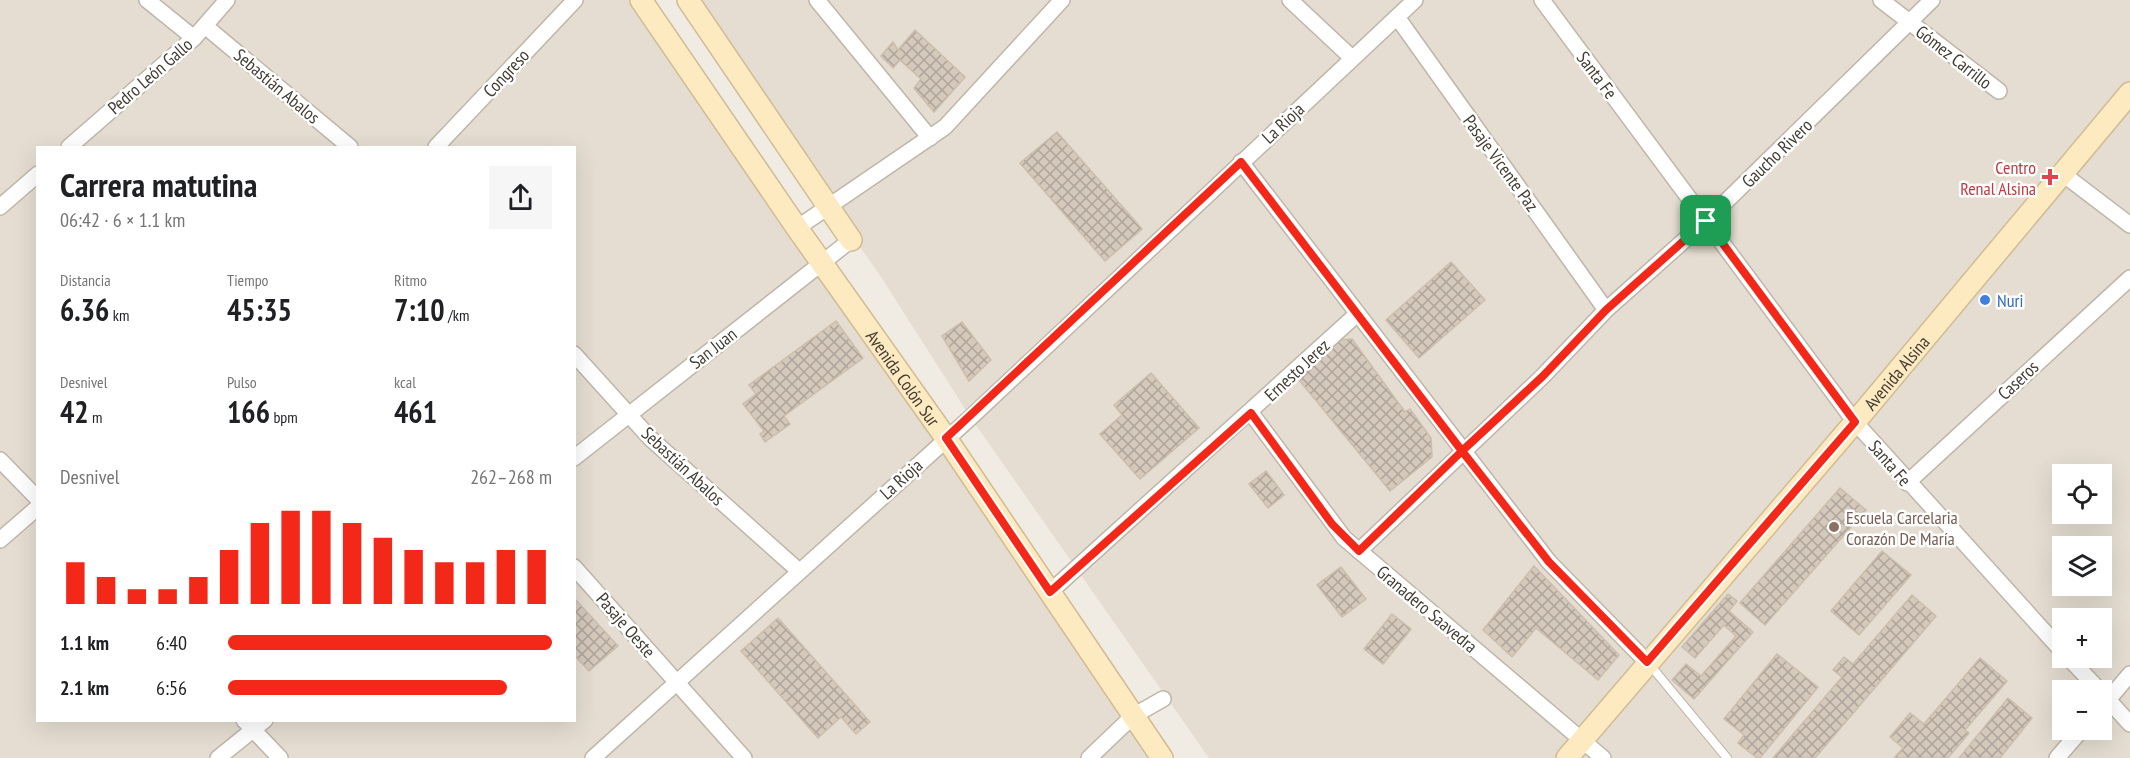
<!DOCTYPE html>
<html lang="es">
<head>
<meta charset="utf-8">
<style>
	:root { --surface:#fff; --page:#f6f6f6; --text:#202124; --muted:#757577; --accent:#f32818 }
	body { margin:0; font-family:"PT Sans Narrow",sans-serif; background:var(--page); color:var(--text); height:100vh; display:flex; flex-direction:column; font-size:22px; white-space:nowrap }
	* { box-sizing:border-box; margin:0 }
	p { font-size:20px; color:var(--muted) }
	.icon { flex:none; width:33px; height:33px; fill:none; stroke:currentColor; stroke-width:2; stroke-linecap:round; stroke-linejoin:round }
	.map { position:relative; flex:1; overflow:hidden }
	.sheet { position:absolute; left:36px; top:146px; width:540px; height:576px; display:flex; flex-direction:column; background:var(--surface); border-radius:0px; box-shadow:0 6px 24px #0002 }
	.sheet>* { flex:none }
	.fabs { position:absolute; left:2052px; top:464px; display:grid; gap:12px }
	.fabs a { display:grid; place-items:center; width:60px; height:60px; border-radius:0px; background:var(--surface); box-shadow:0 6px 24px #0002; font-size:30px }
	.pin { position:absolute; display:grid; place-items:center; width:51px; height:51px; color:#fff; margin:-26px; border-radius:12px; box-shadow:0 3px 9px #0006 }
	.round { display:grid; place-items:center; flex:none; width:63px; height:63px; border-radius:0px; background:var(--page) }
	.head { display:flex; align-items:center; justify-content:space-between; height:102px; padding:0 24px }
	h1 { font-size:33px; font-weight:700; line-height:45px }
	.figures { display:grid; grid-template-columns:repeat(3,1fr); gap:9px; height:102px; padding:6px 24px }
	.figures div { display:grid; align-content:center }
	.figures b { font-size:30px; font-weight:700 }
	.figures small { font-size:16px; font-weight:400 }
	.figures p { font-size:16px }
	.chart { height:168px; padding:12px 24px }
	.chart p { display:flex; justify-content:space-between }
	.chart svg { width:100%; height:108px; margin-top:6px; stroke:var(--accent); stroke-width:6 }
	ul { padding:0 24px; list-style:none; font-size:20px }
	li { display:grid; grid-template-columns:96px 72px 1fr; align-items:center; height:45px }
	li i { height:15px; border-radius:8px; background:var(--accent) }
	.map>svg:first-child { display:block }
	.residential { fill:#e5ddd1; fill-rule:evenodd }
	.building { fill:url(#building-cross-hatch); stroke:#cdbeac; stroke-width:1.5 }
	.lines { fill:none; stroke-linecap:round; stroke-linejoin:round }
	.lane-casing { stroke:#bfb6a9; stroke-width:10 }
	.street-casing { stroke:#bfb6a9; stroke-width:18 }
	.secondary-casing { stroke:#d0bc94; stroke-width:24 }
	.lane { stroke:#fff; stroke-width:8 }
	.street { stroke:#fff; stroke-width:15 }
	.secondary { stroke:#fdeac1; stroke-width:21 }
	.route-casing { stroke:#fff; stroke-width:12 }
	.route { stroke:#f32818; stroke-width:8 }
	.health-dot { fill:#e0444e; stroke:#fff; stroke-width:2 }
	.shop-dot { fill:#3f7fe0; stroke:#fff; stroke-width:2 }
	.education-dot { fill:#8d6e63; stroke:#fff; stroke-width:2 }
	.labels { text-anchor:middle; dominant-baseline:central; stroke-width:5; stroke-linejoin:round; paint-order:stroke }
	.street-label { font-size:18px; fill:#433c34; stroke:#fff }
	.health-label { font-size:18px; fill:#be3a42; stroke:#fff; text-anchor:end }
	.shop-label { font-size:18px; fill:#366cbe; stroke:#fff; text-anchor:start }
	.education-label { font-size:18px; fill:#785e54; stroke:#fff; text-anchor:start }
</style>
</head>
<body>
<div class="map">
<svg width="2130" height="758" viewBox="0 0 2130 758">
	<defs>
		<pattern id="building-cross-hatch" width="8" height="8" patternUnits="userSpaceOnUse" patternTransform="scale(1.5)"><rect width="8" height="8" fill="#d5c9bc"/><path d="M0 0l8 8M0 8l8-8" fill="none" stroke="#aea49a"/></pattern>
	</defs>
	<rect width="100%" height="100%" fill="#f1ece3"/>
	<g class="residential">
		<path d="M0 0H640L1158 758H0ZM38 147H574V720H38Z"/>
		<polygon points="688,0 2130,0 2130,86 1562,758 1209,758 971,418 881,277"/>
		<path d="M2130 105V722L2069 657H2102V618H2062V649L1857 422ZM2062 474H2102V513H2062ZM2062 546H2102V585H2062Z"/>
		<polygon points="1855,430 2094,690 2062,690 2062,729 2102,729 2102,698 2130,729 2130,758 1571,758"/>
	</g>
	<g class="building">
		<polygon points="915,30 965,77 934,112 914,88 921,79 900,60 893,68 881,56 893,42 898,50"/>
		<polygon points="1057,132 1142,229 1105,261 1020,163"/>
		<polygon points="1451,262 1485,300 1419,358 1386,320"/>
		<polygon points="836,321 863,358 784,416 790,424 765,442 760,434 764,431 743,404 756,394 749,385"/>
		<polygon points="962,322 991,360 969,381 942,336"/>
		<polygon points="1352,339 1405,412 1410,409 1431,438 1432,457 1390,491 1295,375 1338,340"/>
		<polygon points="1151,373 1199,428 1140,479 1100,434 1122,415 1114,405"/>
		<polygon points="1266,471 1284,495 1268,508 1249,484"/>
		<polygon points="1840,488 1866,510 1765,625 1740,603"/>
		<polygon points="1882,551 1911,575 1859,635 1831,611"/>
		<polygon points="1534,566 1619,655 1598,680 1536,628 1512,657 1483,630"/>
		<polygon points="1341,567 1366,599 1342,617 1317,585"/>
		<polygon points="1728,594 1737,601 1729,611 1753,632 1694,699 1672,680 1686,664 1701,676 1736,636 1724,625 1695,658 1682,647"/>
		<polygon points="1912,595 1936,616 1815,758 1773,758 1842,677 1833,670 1844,657 1853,664"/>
		<polygon points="574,598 618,646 589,671 574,655"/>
		<polygon points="1392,614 1411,629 1383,664 1364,649"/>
		<polygon points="778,618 870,722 856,734 841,717 818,738 741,651"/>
		<polygon points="1777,654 1818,687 1760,758 1757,758 1738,743 1744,735 1724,719"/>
		<polygon points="1980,658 2007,681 1965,730 1969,733 1948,758 1894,758 1903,748 1890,737 1910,713 1924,724"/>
		<polygon points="2008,698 2032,718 2000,758 1959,758"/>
	</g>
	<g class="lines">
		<defs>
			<polyline id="lane" points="1650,665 1727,758"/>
			<g id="street">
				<polyline points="147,0 194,38"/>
				<polyline points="817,0 930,138"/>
				<polyline points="1290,0 1352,58"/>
				<polyline points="1542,0 1855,422 2062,651"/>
				<polyline points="1881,0 1999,91"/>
				<polyline points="1397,17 1606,310"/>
				<polyline points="205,26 350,147"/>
				<polyline points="69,147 194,38 227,0"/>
				<polyline points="436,147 575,0"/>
				<polyline points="1241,162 1549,562 1647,662"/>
				<polyline points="2063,174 2130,225"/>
				<polyline points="0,207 38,174"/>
				<polyline points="797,228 945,127 1062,0"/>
				<polyline points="574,354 650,438 799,571"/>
				<polyline points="1251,413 1344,538 1603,758"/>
				<polyline points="574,458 851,240"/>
				<polyline points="0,460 38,499"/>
				<polyline points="1907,483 2130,278"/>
				<polyline points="0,540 38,507"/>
				<polyline points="1359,551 1543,376 1606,310 1706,221 1932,0"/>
				<polyline points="574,567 744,758"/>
				<polyline points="1050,592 1356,315"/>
				<polyline points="2068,657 2099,690"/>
				<polyline points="2102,693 2130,724"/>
				<polyline points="2102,707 2130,674"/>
				<polyline points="244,720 280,758"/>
				<polyline points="218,758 265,720"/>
				<polyline points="593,758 969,419 1415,0"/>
				<polyline points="1089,758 1133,716 1163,699"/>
				<polyline points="2057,758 2082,729"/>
			</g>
			<g id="secondary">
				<path id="s1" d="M641 0 797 228 946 438 1162 758"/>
				<polyline points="688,0 851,240"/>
				<path id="s2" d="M1567 758 1855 422 2130 93"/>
			</g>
		</defs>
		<use href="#lane" class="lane-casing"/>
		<use href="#street" class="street-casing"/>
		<use href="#secondary" class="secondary-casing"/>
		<use href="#lane" class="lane"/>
		<use href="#street" class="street"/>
		<use href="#secondary" class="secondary"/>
	</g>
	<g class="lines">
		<defs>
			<polyline id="route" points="1706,221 1606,310 1543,376 1462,451 1241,162 946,438 1050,592 1251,413 1332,524 1359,551 1462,451 1549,562 1647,662 1855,422 1706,221"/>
		</defs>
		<use href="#route" class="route-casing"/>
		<use href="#route" class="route"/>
	</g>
	<path class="health-dot" d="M2047 168h6v6h6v6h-6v6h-6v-6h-6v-6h6z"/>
	<circle class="shop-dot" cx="1985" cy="300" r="6"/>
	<circle class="education-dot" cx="1834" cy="527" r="6"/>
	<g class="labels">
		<g class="street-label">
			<text transform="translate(1954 57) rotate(38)">Gómez Carrillo</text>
			<text transform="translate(506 73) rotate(-47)">Congreso</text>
			<text transform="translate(1597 75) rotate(53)">Santa Fe</text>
			<text transform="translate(150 76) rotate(-41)">Pedro León Gallo</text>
			<text transform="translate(277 86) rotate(40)">Sebastián Abalos</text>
			<text transform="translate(1283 123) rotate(-43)">La Rioja</text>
			<text transform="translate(1777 153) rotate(-44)">Gaucho Rivero</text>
			<text transform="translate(1501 163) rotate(54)">Pasaje Vicente Paz</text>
			<text transform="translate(713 348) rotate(-38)">San Juan</text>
			<text transform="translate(1297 370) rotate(-43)">Ernesto Jerez</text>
			<text stroke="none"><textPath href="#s2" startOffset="507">Avenida Alsina</textPath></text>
			<text stroke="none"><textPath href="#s1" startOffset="460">Avenida Colón Sur</textPath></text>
			<text transform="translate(2018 380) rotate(-43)">Caseros</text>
			<text transform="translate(1890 463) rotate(49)">Santa Fe</text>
			<text transform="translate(683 466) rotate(43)">Sebastián Abalos</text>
			<text transform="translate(901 479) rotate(-42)">La Rioja</text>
			<text transform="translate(1427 609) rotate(40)">Granadero Saavedra</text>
			<text transform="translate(626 625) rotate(49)">Pasaje Oeste</text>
		</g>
		<g class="health-label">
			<text x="2036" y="167">Centro<tspan x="2036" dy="21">Renal Alsina</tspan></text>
		</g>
		<g class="shop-label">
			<text x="1997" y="300">Nuri</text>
		</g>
		<g class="education-label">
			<text x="1846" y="517">Escuela Carcelaria<tspan x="1846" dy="21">Corazón De María</tspan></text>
		</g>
	</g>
</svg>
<div class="fabs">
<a><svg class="icon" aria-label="locate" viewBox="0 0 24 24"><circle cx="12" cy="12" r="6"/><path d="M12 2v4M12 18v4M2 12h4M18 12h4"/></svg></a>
<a><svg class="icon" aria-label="layers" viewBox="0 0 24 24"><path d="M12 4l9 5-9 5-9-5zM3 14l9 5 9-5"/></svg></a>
<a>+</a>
<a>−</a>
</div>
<div class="pin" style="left:1706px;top:221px;background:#1e9e55"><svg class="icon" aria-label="arrive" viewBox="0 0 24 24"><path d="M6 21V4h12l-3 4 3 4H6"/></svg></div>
<section class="sheet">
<div class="head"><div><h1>Carrera matutina</h1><p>06:42 · 6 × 1.1 km</p></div><a class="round"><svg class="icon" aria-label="share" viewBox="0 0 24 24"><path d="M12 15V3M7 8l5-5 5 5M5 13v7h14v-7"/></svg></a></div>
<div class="figures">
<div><p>Distancia</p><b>6.36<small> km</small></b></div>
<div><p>Tiempo</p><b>45:35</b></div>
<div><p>Ritmo</p><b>7:10<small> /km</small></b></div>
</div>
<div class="figures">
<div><p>Desnivel</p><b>42<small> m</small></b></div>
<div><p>Pulso</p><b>166<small> bpm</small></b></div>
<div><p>kcal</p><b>461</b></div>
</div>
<div class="chart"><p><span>Desnivel</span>262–268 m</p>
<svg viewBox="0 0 160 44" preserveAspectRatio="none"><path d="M5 44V27M15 44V33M25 44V38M35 44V38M45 44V33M55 44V22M65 44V11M75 44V6M85 44V6M95 44V11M105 44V17M115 44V22M125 44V27M135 44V27M145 44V22M155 44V22"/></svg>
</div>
<ul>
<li><b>1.1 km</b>6:40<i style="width:100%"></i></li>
<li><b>2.1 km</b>6:56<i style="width:86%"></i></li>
</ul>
</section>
</div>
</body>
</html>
